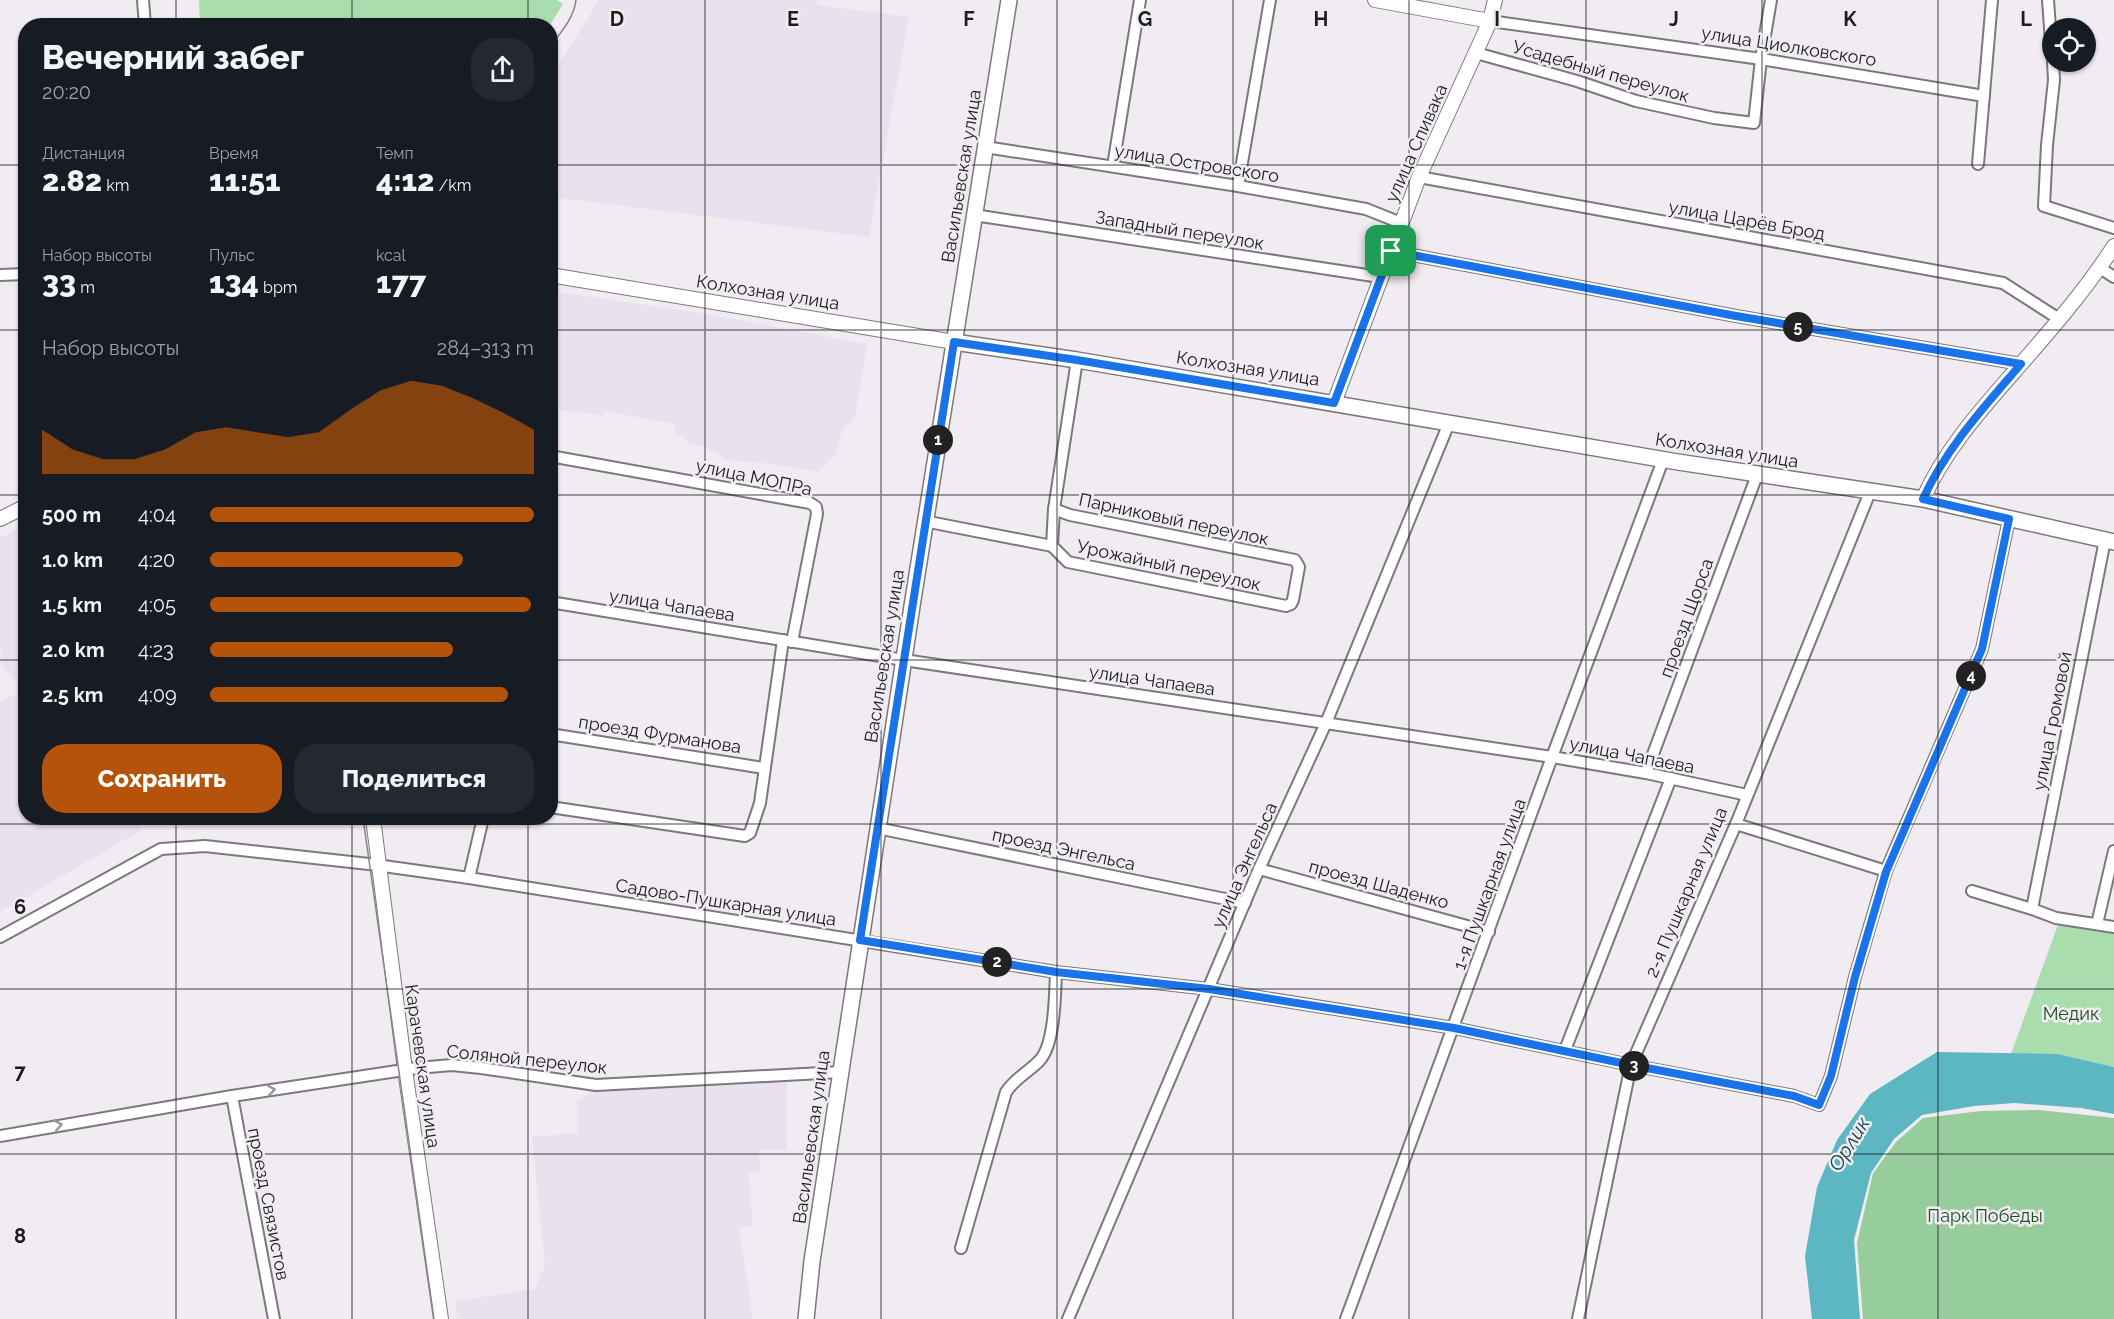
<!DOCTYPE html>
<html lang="ru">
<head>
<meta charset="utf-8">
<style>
	:root { --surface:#171b24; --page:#242831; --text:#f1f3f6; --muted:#9ea1a6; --accent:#b45309 }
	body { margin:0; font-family:Raleway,sans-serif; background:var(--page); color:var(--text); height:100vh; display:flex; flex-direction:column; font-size:22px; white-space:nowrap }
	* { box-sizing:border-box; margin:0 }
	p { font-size:20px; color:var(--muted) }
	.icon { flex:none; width:33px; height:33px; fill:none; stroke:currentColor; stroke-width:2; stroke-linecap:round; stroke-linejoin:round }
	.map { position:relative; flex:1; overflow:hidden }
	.sheet { position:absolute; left:18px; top:18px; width:540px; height:807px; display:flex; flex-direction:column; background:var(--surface); border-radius:24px; box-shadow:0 2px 4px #0004 }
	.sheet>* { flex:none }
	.fabs { position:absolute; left:2042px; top:18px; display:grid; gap:12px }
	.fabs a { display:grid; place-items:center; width:54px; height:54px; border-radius:50%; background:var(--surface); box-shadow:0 2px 4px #0004; font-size:30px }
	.pin { position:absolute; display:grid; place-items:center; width:51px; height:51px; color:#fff; margin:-26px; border-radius:12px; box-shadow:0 3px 9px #0006 }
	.km { position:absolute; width:30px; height:30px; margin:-15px; border-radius:50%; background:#222; color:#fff; font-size:16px; line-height:30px; text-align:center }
	.round { display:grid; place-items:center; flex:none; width:63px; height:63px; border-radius:24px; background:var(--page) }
	.headline { display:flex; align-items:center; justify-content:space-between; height:102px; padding:0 24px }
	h1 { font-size:33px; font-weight:800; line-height:45px }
	.figures { display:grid; grid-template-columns:repeat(3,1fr); gap:9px; height:102px; padding:6px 24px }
	.figures div { display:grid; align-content:center }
	.figures b { font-size:30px; font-weight:800 }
	.figures small { font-size:16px; font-weight:400 }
	.figures p { font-size:16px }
	.chart { height:168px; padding:12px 24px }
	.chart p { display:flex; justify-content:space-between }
	.chart svg { width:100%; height:108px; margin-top:6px; fill:var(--accent); opacity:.7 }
	.action { display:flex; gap:12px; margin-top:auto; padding:12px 24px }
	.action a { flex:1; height:69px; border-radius:24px; background:var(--accent); color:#fff; font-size:24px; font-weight:800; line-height:69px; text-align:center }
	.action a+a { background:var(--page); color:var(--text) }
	ul { padding:0 24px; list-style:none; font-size:20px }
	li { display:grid; grid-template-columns:96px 72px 1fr; align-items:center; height:45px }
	li i { height:15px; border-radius:8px; background:var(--accent) }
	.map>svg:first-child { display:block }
	.built { fill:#eae1ee }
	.green { fill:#a9ddae }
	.forest { fill:#97cc9c }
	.water { fill:#5db7c3 }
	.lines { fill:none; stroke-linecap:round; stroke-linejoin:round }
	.minor-casing { stroke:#7c787d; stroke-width:14 }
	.tertiary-casing { stroke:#7c787d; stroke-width:16 }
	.secondary-casing { stroke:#7c787d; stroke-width:18 }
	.minor { stroke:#fff; stroke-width:10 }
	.tertiary { stroke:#fff; stroke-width:14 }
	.secondary { stroke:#fff; stroke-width:15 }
	.tram { stroke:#878589; stroke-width:1.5 }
	.oneway { stroke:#99999a }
	.route-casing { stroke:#fff; stroke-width:12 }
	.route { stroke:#1a73e8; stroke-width:8 }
	.grid { fill:none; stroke:#1d1c1e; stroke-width:1.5; stroke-opacity:0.55 }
	.labels { text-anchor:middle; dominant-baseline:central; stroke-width:5; stroke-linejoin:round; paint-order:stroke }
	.street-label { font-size:18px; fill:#1d1c1e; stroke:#f0ecf2 }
	.park-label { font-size:18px; fill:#1a5225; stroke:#f0ecf2 }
	.water-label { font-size:20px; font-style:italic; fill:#154045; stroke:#f0ecf2 }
	.grid-label { font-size:20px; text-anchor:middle; font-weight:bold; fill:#1d1c1e; stroke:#f0ecf2; stroke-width:5; stroke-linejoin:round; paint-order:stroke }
</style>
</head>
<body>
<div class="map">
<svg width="2114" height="1319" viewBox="0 0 2114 1319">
	<rect width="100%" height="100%" fill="#f0ecf2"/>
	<g class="built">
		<polygon points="599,0 817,0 817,5 909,17 869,237 551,197 551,115 559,64"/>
		<polygon points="550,291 701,313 867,344 855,416 842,431 835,455 818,472 772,464 727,460 709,449 685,441 685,436 674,434 675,424 605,411 603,416 551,408"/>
		<polygon points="25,524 26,818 137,818 141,830 0,912 0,703 22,690 0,662 2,653 0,651 0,538"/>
		<polygon points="787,1078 787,1150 759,1150 760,1171 749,1173 753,1226 739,1227 753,1319 457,1319 455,1301 535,1289 545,1266 532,1137 577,1133 577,1103 594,1090"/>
	</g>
	<g class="green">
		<polygon points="199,0 557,0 563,4 550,25 200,26"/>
		<polygon points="2059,922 2114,934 2114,1067 2058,1054 2011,1054"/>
	</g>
	<polygon class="forest" points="2039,1110 2114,1118 2114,1319 1863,1319 1857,1243 1873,1173 1896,1142 1923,1118 1981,1111"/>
	<polygon class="water" points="1937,1052 2058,1054 2114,1067 2114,1114 2081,1108 2015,1103 1974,1106 1922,1115 1894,1139 1871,1173 1854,1240 1860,1319 1812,1319 1805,1256 1817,1187 1837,1140 1870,1094"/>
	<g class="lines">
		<defs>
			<g id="minor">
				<polyline points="143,0 145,26"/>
				<polyline points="2048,0 2052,56"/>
				<polyline points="1490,21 1761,59 1984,96"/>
				<polyline points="1476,53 1577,81 1636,101 1714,118 1754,123 1761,59 1771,0"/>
				<polyline points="2053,62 2054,80 2047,145 2044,206 2114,228"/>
				<polyline points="985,147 1238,186 1366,209 1401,223"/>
				<polyline points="1978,164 1992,0"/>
				<polyline points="1113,166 1140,0"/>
				<polyline points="1419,177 2003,283 2059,319"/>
				<polyline points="1238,186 1270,0"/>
				<polyline points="974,215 1380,277"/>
				<polyline points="1391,251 1736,316 2021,364"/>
				<polyline points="2100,268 2114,277"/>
				<polyline points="0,275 26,274"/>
				<polyline points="550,456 810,503 816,507 817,514 792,642"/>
				<polyline points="924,521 1052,546 1068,562 1286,606 1291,604 1293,600 1299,567 1295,560 1070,515 1054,509 1077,360"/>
				<polyline points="1052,546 1054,509"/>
				<polyline points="550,602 904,660 1552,757 1646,773 1747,795"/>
				<polyline points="550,734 764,768"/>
				<polyline points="1646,773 1757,475"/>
				<polyline points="550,807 745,836 750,833 760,803 783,640"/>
				<polyline points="1736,824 1886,871"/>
				<polyline points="877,828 1245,903"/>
				<polyline points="1259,869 1489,932"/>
				<polyline points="469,878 483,818"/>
				<polyline points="1972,891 2032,909 2056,918 2114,927"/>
				<polyline points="2032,909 2105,540"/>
				<polyline points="2097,924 2114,851"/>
				<polyline points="0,937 161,849 205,846 369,864 469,878 1056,972 1209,989 1454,1028 1631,1065 1794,1096 1819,1105 1831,1076 1855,977 1886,871 1982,649 2009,519"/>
				<polyline points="1565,1050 1671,778"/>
				<polyline points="232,1096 274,1319"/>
				<polyline points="0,1136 232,1096 417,1068 452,1065 481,1068 596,1085 840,1072"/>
				<path d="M961 1248 1006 1092C1015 1078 1029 1072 1040 1060 1055 1043 1055 994 1056 972"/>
				<polyline points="1068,1319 1259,869 1326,723 1449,423"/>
				<polyline points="1346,1319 1552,757 1663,460"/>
				<polyline points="1578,1319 1631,1065 1736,824 1870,492"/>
			</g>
			<g id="tertiary">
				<polyline points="1375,0 1490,21"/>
				<polyline points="550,275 954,342"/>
				<polyline points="1334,403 1419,177 1490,21 1495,0"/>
				<path d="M1923 499C1944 451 1980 411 2014 372 2049 332 2085 291 2114 246"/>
				<polyline points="0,519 26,506"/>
				<polyline points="373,818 405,1070 441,1319"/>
			</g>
			<g id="secondary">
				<polyline points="954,342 1077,360 1678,462 1923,499 2114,542"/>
				<path d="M806 1319 812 1261C875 840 940 420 1009 0"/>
			</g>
		</defs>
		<use href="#minor" class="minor-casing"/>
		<use href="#tertiary" class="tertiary-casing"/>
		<use href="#secondary" class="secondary-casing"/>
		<use href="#minor" class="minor"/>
		<use href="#tertiary" class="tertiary"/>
		<use href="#secondary" class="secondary"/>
		<g class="tram">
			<path d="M550 47C561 32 574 18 576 0"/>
			<polyline points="363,818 434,1319"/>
		</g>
	</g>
	<defs><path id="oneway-chevron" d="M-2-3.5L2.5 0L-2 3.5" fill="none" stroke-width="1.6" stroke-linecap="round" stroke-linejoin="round" transform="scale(1.5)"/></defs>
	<g class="oneway">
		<use href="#oneway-chevron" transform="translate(271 1090) rotate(-9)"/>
		<use href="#oneway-chevron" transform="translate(58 1125) rotate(-10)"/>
	</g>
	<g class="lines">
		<defs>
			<path id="route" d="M1391 251 1736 316 2021 364C1985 406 1946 448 1923 499L2009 519 1982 649 1886 872 1855 977 1831 1076 1819 1105 1794 1096 1631 1065 1454 1028 1209 989 1056 972 860 940 954 342 1077 360 1334 403Z"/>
		</defs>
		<use href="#route" class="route-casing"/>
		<use href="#route" class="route"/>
	</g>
	<path class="grid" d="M176 0V26M352 0V26M528 0V26M705 0V1319M881 0V1319M1057 0V1319M1233 0V1319M1409 0V1319M1586 0V1319M1762 0V1319M1938 0V1319M0 165H26M550 165H2114M0 330H26M550 330H2114M0 495H26M550 495H2114M0 660H26M550 660H2114M176 818V1319M352 818V1319M528 818V1319M0 824H2114M0 989H2114M0 1154H2114"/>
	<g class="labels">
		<g class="street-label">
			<text transform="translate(1789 46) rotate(9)">улица Циолковского</text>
			<text transform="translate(1601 71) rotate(16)">Усадебный переулок</text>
			<text transform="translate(1416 143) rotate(-66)">улица Спивака</text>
			<text transform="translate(1197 163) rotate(9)">улица Островского</text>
			<text transform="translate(961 176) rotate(-81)">Васильевская улица</text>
			<text transform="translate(1747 220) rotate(10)">улица Царёв Брод</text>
			<text transform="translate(1180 230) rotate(9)">Западный переулок</text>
			<text transform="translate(768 292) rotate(9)">Колхозная улица</text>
			<text transform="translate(1248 368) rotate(9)">Колхозная улица</text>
			<text transform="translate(1727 450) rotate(9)">Колхозная улица</text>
			<text transform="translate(754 477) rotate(12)">улица МОПРа</text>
			<text transform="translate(1174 519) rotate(12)">Парниковый переулок</text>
			<text transform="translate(1169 565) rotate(12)">Урожайный переулок</text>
			<text transform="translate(672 605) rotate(9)">улица Чапаева</text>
			<text transform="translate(1686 618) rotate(-70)">проезд Щорса</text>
			<text transform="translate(884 656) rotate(-81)">Васильевская улица</text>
			<text transform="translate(1152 680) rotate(8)">улица Чапаева</text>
			<text transform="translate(2052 721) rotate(-79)">улица Громовой</text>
			<text transform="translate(660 734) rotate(9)">проезд Фурманова</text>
			<text transform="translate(1632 755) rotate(11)">улица Чапаева</text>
			<text transform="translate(1064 849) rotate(12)">проезд Энгельса</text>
			<text transform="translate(1244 865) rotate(-66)">улица Энгельса</text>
			<text transform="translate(1379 884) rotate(15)">проезд Шаденко</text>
			<text transform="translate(1489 884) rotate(-70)">1-я Пушкарная улица</text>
			<text transform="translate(1686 892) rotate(-67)">2-я Пушкарная улица</text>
			<text transform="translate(726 902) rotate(9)">Садово-Пушкарная улица</text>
			<text transform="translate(527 1059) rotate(6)">Соляной переулок</text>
			<text transform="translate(423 1066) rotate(82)">Карачевская улица</text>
			<text transform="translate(811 1137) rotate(-82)">Васильевская улица</text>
			<text transform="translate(269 1204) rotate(79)">проезд Связистов</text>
		</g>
		<g class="park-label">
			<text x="2071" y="1013">Медик</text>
			<text x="1985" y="1215">Парк Победы</text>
		</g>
		<g class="water-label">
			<text transform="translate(1849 1144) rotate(-58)">Орлик</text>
		</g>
	</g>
	<g class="grid-label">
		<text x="617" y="26">D</text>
		<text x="793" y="26">E</text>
		<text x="969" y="26">F</text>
		<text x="1145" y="26">G</text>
		<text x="1321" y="26">H</text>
		<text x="1497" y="26">I</text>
		<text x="1674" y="26">J</text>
		<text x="1850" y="26">K</text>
		<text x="2026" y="26">L</text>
		<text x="20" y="914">6</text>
		<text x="20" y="1079">7</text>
		<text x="20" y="1243">8</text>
	</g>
</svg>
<div class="fabs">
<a><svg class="icon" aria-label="locate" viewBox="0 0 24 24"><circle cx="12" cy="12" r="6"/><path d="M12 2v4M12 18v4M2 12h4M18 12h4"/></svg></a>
</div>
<div class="pin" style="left:1391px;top:251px;background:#1e9e55"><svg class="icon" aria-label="arrive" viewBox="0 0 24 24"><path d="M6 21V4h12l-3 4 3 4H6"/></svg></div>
<b class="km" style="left:938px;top:440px">1</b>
<b class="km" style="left:997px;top:962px">2</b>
<b class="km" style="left:1634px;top:1066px">3</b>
<b class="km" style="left:1971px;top:676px">4</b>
<b class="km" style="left:1798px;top:327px">5</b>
<section class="sheet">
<div class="headline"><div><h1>Вечерний забег</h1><p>20:20</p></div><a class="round"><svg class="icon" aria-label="share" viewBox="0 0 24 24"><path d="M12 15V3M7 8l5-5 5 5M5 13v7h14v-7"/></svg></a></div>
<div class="figures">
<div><p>Дистанция</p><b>2.82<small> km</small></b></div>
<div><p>Время</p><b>11:51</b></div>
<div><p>Темп</p><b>4:12<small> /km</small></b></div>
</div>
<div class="figures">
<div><p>Набор высоты</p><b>33<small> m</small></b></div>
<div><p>Пульс</p><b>134<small> bpm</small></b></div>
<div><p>kcal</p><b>177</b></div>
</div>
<div class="chart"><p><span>Набор высоты</span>284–313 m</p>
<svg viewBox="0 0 160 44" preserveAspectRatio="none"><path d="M0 44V26L10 34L20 38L30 38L40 34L50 27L60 25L70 27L80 29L90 27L100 18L110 10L120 6L130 8L140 13L150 19L160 26V44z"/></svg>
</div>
<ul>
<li><b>500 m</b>4:04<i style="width:100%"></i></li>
<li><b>1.0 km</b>4:20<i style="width:78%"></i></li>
<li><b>1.5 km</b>4:05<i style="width:99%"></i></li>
<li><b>2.0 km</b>4:23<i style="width:75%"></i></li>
<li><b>2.5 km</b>4:09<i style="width:92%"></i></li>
</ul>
<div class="action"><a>Сохранить</a><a>Поделиться</a></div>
</section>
</div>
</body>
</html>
